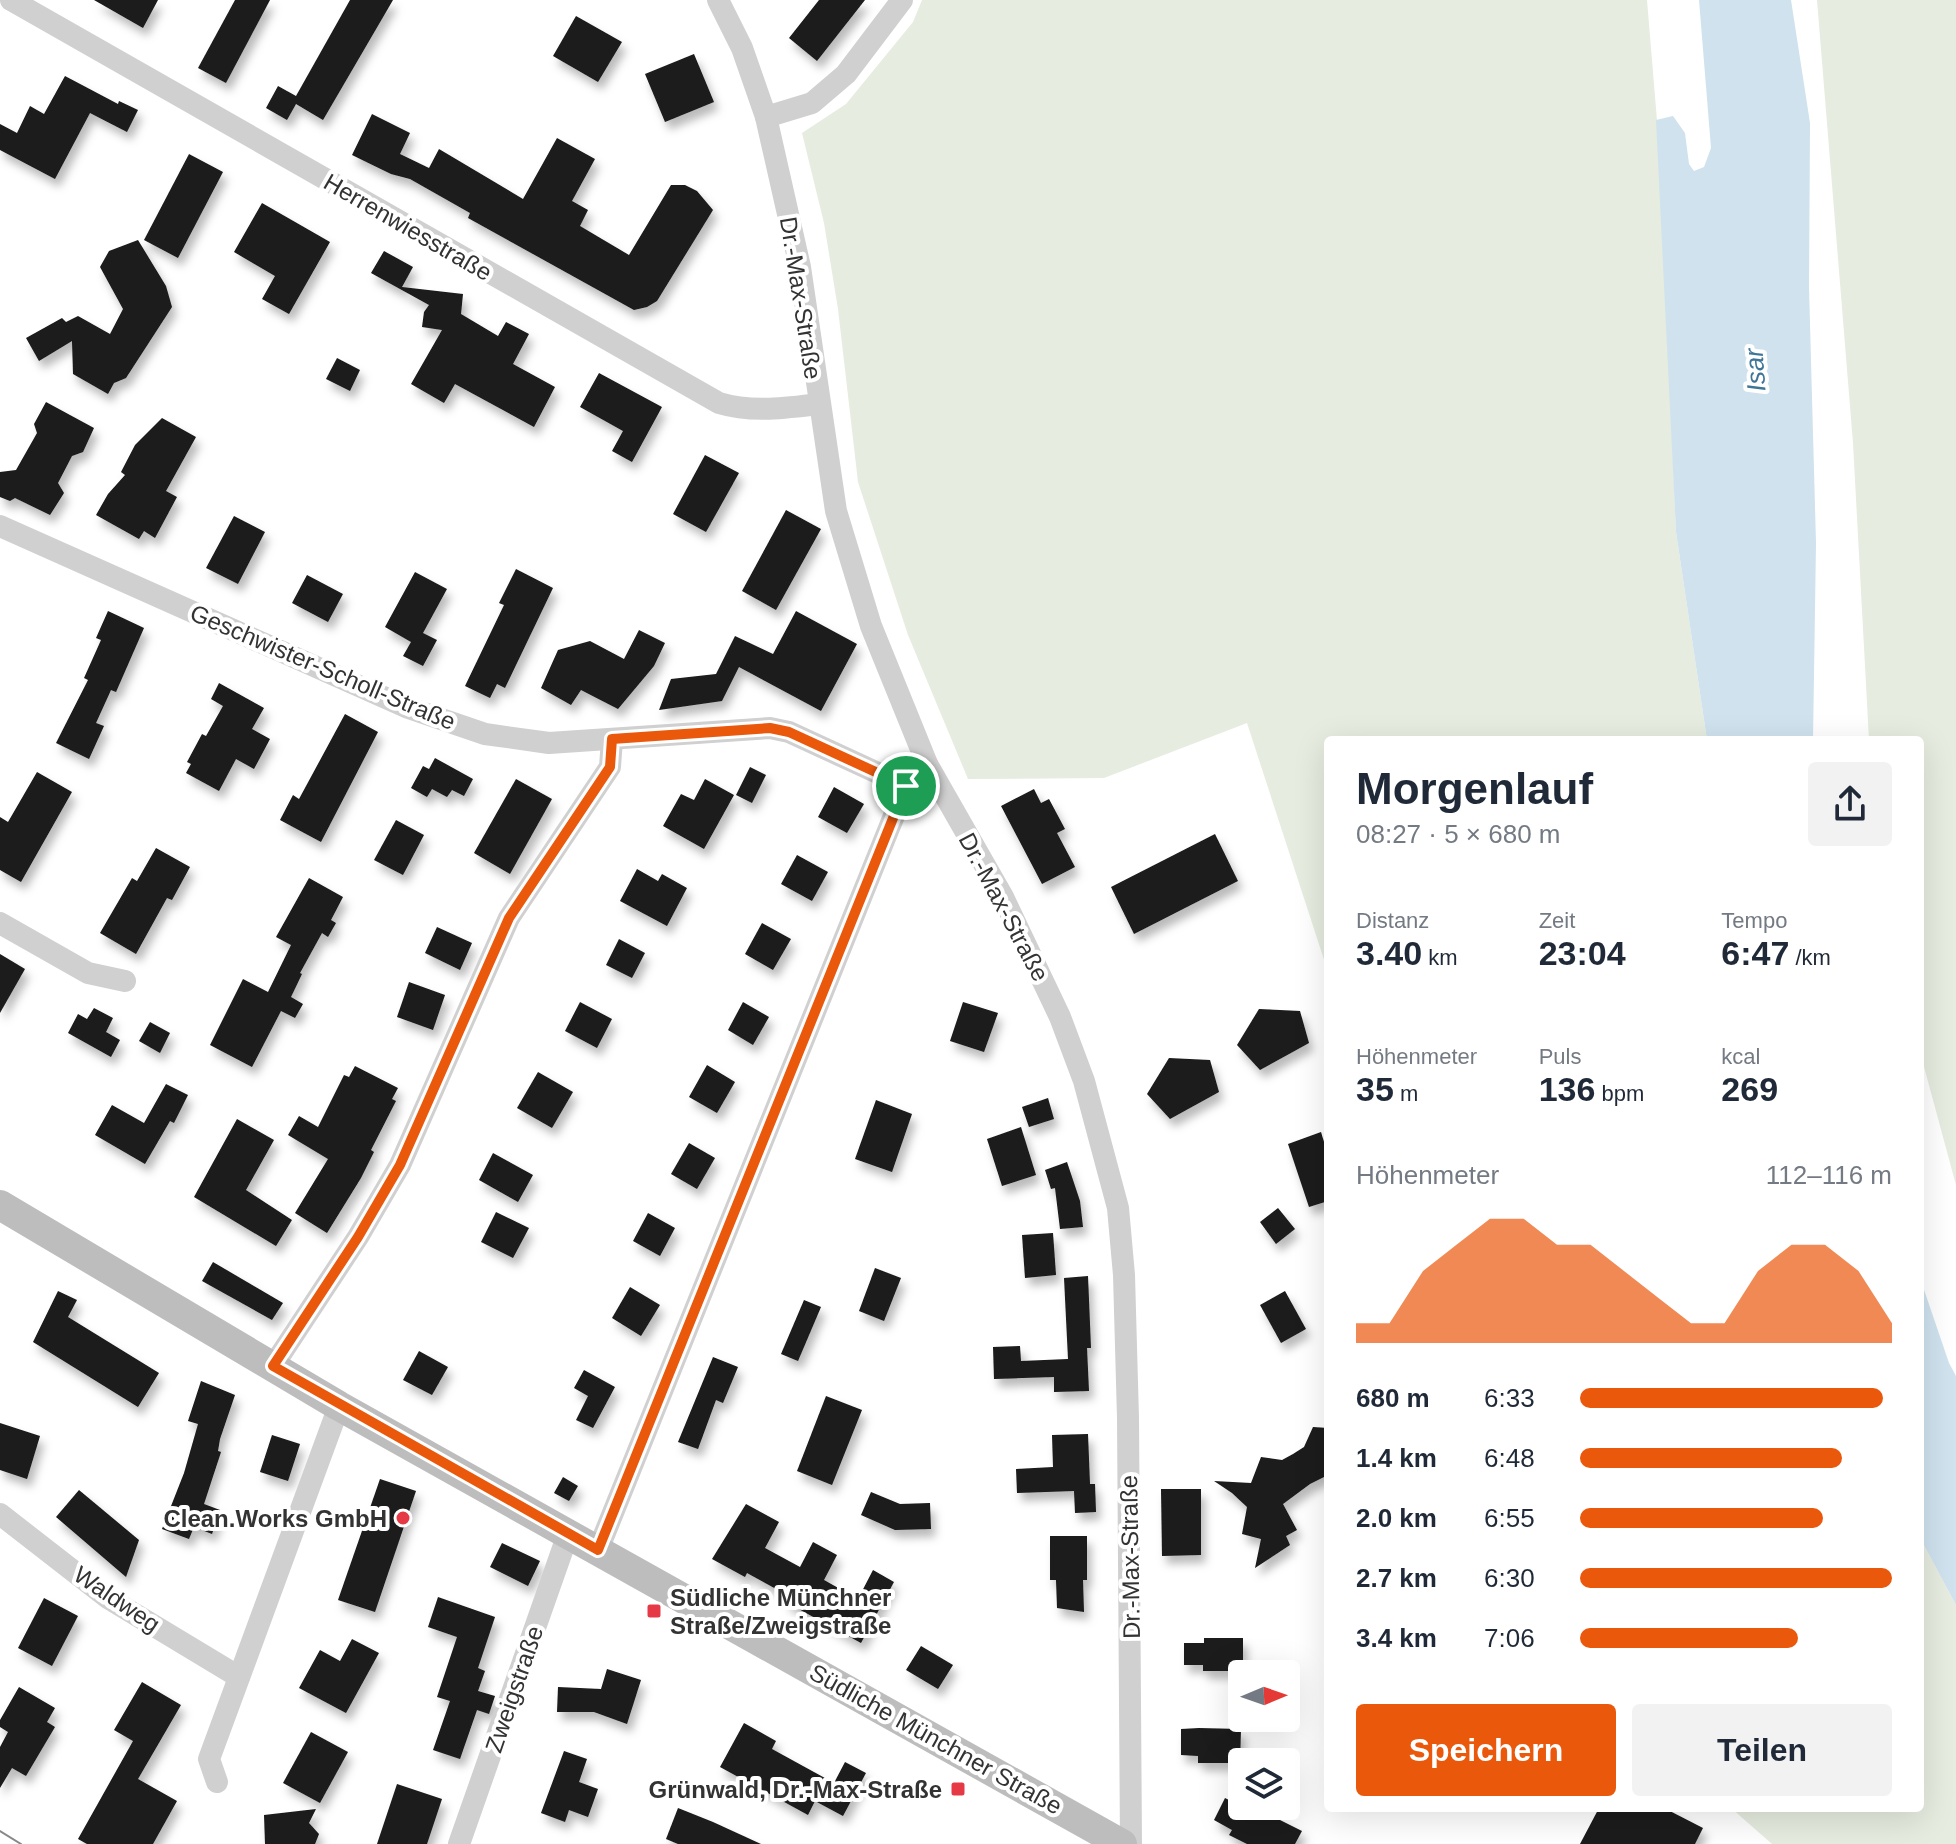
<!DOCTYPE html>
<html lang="de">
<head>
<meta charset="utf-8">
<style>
	:root { --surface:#fff; --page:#f2f2f3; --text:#1f2937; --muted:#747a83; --accent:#ea580c }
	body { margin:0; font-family:Arial,sans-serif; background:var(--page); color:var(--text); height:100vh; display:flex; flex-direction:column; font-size:30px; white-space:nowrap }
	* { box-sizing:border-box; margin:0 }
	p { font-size:26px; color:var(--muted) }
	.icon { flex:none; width:44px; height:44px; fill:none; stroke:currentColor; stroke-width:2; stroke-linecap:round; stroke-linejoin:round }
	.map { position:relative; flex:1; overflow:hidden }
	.panel { position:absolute; left:1324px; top:736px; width:600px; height:1076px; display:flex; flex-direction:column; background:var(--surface); border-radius:8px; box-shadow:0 8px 32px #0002 }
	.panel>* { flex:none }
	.needle { width:52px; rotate:88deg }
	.controls { position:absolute; left:1228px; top:1660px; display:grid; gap:16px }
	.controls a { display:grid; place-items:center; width:72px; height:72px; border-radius:8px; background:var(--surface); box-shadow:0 8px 32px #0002; font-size:40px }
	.pin { position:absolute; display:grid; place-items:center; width:68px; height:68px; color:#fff; margin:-34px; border:4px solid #fff; border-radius:50%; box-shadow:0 2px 8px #0007 }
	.round { display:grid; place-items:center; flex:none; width:84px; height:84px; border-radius:8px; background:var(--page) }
	.summary { display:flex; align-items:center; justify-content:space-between; height:136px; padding:0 32px }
	h1 { font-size:44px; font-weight:700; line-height:60px }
	.metrics { display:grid; grid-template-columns:repeat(3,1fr); gap:12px; height:136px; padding:8px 32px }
	.metrics div { display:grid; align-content:center }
	.metrics b { font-size:34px; font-weight:700 }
	.metrics small { font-size:22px; font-weight:400 }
	.metrics p { font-size:22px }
	.chart { height:224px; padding:16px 32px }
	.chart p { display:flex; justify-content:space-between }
	.chart svg { width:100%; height:144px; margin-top:8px; fill:var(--accent); opacity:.7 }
	.cta { display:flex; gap:16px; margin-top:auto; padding:16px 32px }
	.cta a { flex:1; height:92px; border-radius:8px; background:var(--accent); color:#fff; font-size:32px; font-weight:700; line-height:92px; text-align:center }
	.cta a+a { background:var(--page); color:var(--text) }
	ul { padding:0 32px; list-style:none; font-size:26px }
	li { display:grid; grid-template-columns:128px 96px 1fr; align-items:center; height:60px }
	li i { height:20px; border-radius:10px; background:var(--accent) }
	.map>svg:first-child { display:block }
	.green { fill:#e6ecdf }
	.water { fill:#cfe2ee }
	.building { fill:#1a1a1a; filter:url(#shadow) }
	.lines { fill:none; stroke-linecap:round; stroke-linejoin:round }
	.minor { stroke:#d0d0d0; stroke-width:22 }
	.secondary { stroke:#bdbdbd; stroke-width:30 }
	.tram { stroke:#888; stroke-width:2 }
	.route-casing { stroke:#fff; stroke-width:16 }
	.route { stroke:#ea580c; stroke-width:10 }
	.poi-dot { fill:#e63946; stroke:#fff; stroke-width:3 }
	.labels { text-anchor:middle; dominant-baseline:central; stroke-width:8; stroke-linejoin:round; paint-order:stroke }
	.street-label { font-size:24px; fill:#333; stroke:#fff }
	.poi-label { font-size:24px; font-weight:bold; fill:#333; stroke:#fff; text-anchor:end }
	.water-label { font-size:26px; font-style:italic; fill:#3f7597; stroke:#fff }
</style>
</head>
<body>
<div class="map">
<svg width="1956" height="1844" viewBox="0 0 1956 1844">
	<defs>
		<filter id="shadow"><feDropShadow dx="4.5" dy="8" stdDeviation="4" flood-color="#0004"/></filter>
	</defs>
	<rect width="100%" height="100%" fill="#fff"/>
	<g class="green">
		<polygon points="922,0 1647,0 1660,157 1676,532 1707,740 1328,740 1328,972 1247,723 1104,778 968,779 908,635 858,482 838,309 824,223 802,133 846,104 913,22"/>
		<polygon points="1817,0 1956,0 1956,1185 1920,1052 1920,740 1869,740 1853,443"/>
		<polygon points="1920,1538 1956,1605 1956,1844 1772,1844 1731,1808 1920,1808"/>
	</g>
	<g class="water">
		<polygon points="1699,0 1791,0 1810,123 1809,287 1816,543 1813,740 1707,740 1676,532 1656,120 1673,116 1685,133 1689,164 1694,171 1704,167 1711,148"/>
		<polygon points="1920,1278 1949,1363 1956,1376 1956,1605 1920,1538"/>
	</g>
	<g class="building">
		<polygon points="94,0 158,0 143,28"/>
		<polygon points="235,0 270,0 226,83 198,68"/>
		<polygon points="350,0 393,0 323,120 296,104 287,120 266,108 278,86 296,96"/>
		<polygon points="819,0 865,0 817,61 789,38"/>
		<polygon points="576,16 622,42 598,82 553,56"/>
		<polygon points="694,54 714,102 665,122 645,74"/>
		<polygon points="65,76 118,104 119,101 138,110 127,132 90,113 55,179 0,150 0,124 17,133 30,106 44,114"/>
		<polygon points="372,114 410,133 400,154 429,168 439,149 523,199 557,138 595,159 572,201 588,210 580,226 629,255 671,185 685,185 697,191 713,210 657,301 647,307 634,310 468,218 470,213 410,179 391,174 352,155"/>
		<polygon points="189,154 223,172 178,258 144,240"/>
		<polygon points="262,203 330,242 289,314 262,299 275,276 234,252"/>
		<polygon points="138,240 166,286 172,307 126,378 114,383 108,394 73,374 72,341 39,361 26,338 62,318 66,322 78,316 110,334 123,309 100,267 109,251"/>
		<polygon points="384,251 413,267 402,287 463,294 461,314 498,336 506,322 529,334 513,364 555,387 534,427 455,384 444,403 411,384 442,330 422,327 424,312 429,305 371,273"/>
		<polygon points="337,358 360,370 350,391 326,379"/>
		<polygon points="599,373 662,407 632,462 612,451 623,431 580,407"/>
		<polygon points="46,402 94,428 83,452 72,456 58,483 64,493 50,515 15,498 10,501 0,497 0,472 16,470 37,433 34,424"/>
		<polygon points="162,418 196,437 166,491 177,497 155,538 144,531 139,539 96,515 108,494 125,475 121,472 135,445"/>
		<polygon points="705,455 739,473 706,532 673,514"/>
		<polygon points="786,510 821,529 776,610 742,591"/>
		<polygon points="234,516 265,532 238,584 206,568"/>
		<polygon points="516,569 553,588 505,688 497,684 490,698 465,686 504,605 499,603"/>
		<polygon points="415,572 447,589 423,633 437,640 423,666 403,656 411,642 385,627"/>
		<polygon points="307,575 343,594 328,622 292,603"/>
		<polygon points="108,611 144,628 116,692 111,690 96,723 104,726 89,759 56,743 88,680 84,678 101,640 96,638"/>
		<polygon points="796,611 857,644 821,711 739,667 722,701 659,710 671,679 716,674 735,636 773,654"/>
		<polygon points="639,630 665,643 654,666 618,709 581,690 571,705 541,688 558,650 590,641 624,659"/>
		<polygon points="219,683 264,708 252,729 270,739 254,769 236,759 219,791 186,773 191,764 187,762 202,734 206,736 223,706 211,699"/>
		<polygon points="345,714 378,732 321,842 280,820 293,795 299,799"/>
		<polygon points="435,758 473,779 464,796 452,790 447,797 432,789 427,797 411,788 423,766 429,769"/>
		<polygon points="750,767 766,775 752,803 736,795"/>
		<polygon points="37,772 72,792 21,882 0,870 0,817 8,822"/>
		<polygon points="516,779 552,799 510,874 474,853"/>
		<polygon points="705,779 734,795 704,849 663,826 681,794 694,800"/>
		<polygon points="834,787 864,804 847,833 818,817"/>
		<polygon points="1034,789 1041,803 1049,799 1065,829 1057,833 1075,867 1042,884 1001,806"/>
		<polygon points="396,820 424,835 403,875 374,860"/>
		<polygon points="1215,834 1238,881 1134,934 1111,887"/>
		<polygon points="156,848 190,867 172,900 167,898 136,954 100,933 132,878 137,881"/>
		<polygon points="797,855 828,872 812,901 781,884"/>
		<polygon points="637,869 658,881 662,874 687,888 667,926 620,901"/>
		<polygon points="309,878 343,897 331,920 336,923 328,937 322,933 300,973 302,974 291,997 303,1004 295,1018 281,1011 252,1067 210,1045 243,979 268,992 291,945 276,937"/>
		<polygon points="762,923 791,939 773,970 745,954"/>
		<polygon points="437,927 472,943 460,970 425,953"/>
		<polygon points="619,939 645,953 632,978 606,965"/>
		<polygon points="0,954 25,969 0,1013"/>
		<polygon points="409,982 445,995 433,1030 397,1017"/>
		<polygon points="580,1002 612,1019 597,1048 565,1031"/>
		<polygon points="743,1002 769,1017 753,1045 728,1030"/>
		<polygon points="963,1002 998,1013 984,1052 950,1041"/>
		<polygon points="94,1008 113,1018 106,1032 120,1040 111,1057 68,1033 78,1014 87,1019"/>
		<polygon points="1259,1009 1300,1011 1309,1043 1260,1070 1237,1045"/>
		<polygon points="150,1022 170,1033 160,1053 139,1041"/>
		<polygon points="1169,1058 1210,1060 1219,1092 1170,1119 1147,1094"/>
		<polygon points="707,1065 735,1082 717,1113 689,1097"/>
		<polygon points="355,1066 398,1088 392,1099 396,1101 371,1150 374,1152 361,1178 327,1233 295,1213 328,1159 288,1135 299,1116 318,1127 344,1075 349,1077"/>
		<polygon points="538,1072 573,1092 552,1128 517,1108"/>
		<polygon points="166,1084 188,1095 174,1123 170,1121 145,1164 95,1135 112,1105 144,1123"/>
		<polygon points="1048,1098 1054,1119 1029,1127 1022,1107"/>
		<polygon points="876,1100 912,1114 892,1172 855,1159"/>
		<polygon points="237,1119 274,1140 246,1190 292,1220 276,1246 194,1197"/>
		<polygon points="1021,1127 1036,1175 1002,1186 987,1139"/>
		<polygon points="1321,1132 1328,1155 1328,1201 1309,1207 1288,1144"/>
		<polygon points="689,1143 715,1158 697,1189 671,1174"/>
		<polygon points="493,1153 533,1175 518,1202 479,1180"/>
		<polygon points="1067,1162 1080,1201 1083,1227 1060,1229 1055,1188 1051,1189 1045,1170"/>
		<polygon points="1278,1208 1295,1229 1276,1244 1260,1222"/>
		<polygon points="496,1212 529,1228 513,1258 481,1242"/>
		<polygon points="648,1213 675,1228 660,1256 633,1241"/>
		<polygon points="1053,1233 1056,1275 1025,1278 1022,1235"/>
		<polygon points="213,1262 283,1303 272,1320 202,1281"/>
		<polygon points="875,1268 901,1278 884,1321 859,1311"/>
		<polygon points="1088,1276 1091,1348 1087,1348 1089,1391 1054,1392 1054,1377 994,1379 993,1347 1020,1346 1021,1361 1068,1359 1064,1278"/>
		<polygon points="630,1287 660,1305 641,1336 612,1318"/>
		<polygon points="58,1291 77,1300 68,1317 159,1373 138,1407 33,1342"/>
		<polygon points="1285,1291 1306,1329 1281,1343 1260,1305"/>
		<polygon points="804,1300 821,1307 798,1361 781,1354"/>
		<polygon points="419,1351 448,1367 432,1395 403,1380"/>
		<polygon points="713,1357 738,1367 723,1403 716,1400 698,1449 678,1442"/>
		<polygon points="584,1370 615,1387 593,1428 576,1420 588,1396 574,1388"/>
		<polygon points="201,1381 235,1395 220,1439 218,1451 221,1452 204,1504 220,1510 212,1534 194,1527 189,1539 162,1529 184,1473 198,1424 188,1421"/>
		<polygon points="826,1396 862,1410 832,1485 797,1471"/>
		<polygon points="0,1423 40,1436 27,1479 0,1470"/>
		<polygon points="1313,1427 1328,1428 1328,1475 1310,1484 1283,1504 1297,1530 1286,1536 1290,1545 1255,1568 1261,1539 1242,1534 1247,1507 1232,1493 1214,1481 1251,1483 1261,1457 1282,1460 1293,1454 1304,1447"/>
		<polygon points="1088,1434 1090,1484 1095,1484 1096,1512 1075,1513 1074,1491 1017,1493 1016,1469 1053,1467 1052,1435"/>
		<polygon points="272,1435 300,1444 288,1481 260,1472"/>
		<polygon points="563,1477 578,1486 569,1501 554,1493"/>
		<polygon points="380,1479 416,1491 375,1612 338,1600"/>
		<polygon points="1161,1489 1201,1489 1201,1555 1162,1556"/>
		<polygon points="79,1490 139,1540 126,1577 56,1517"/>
		<polygon points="871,1492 900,1504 930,1503 931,1529 895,1530 861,1515"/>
		<polygon points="746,1504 779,1522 765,1548 800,1567 813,1542 837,1555 824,1580 858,1599 873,1570 894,1582 861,1643 784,1601 787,1595 747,1573 745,1577 712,1559"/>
		<polygon points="1050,1536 1087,1536 1087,1580 1083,1580 1084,1612 1057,1608 1056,1580 1050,1580"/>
		<polygon points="502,1543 540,1561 528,1586 490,1567"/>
		<polygon points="438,1597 495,1617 478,1668 485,1671 478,1691 495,1696 489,1714 477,1710 460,1759 433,1750 450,1701 437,1697 457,1637 428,1627"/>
		<polygon points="44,1598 78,1616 52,1666 18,1648"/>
		<polygon points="1204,1638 1243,1638 1243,1671 1203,1671 1203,1665 1184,1665 1184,1643 1204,1643"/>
		<polygon points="352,1639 379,1653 346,1713 299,1688 320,1650 340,1661"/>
		<polygon points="921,1646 953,1665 938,1689 906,1670"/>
		<polygon points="607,1669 641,1680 627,1724 594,1712 557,1712 558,1687 601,1689"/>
		<polygon points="142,1682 181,1705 138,1779 177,1801 153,1844 87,1844 78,1839 133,1741 114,1730"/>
		<polygon points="19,1687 55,1708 47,1722 55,1727 26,1776 12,1768 0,1788 0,1747 8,1732 0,1727 0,1720"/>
		<polygon points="744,1723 776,1741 772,1749 834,1783 845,1762 866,1773 843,1816 815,1801 808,1815 720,1767"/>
		<polygon points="1199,1728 1241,1729 1240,1763 1198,1763 1198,1756 1181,1755 1181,1729"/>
		<polygon points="311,1732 348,1752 320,1803 283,1783"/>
		<polygon points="564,1751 587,1759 579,1782 598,1789 588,1817 569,1810 565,1822 541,1813"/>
		<polygon points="397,1784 442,1799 427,1844 377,1844"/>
		<polygon points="1225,1798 1241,1806 1252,1806 1302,1831 1295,1844 1247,1844 1229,1835 1232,1830 1214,1820"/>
		<polygon points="678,1808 713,1822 761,1844 678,1844 666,1839"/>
		<polygon points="1599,1808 1664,1808 1703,1828 1695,1844 1580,1844"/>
		<polygon points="316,1809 309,1823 319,1834 315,1844 265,1844 264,1815"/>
	</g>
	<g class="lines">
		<g class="minor">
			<path d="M11 0 719 403C752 413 785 408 819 404"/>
			<polyline points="718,0 742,48 766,117 800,267 836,511 871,626 927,764 1003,897 1060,1017 1084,1081 1118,1208 1124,1275 1128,1418 1131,1844"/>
			<polyline points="766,117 812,103 846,74 902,0"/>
			<polyline points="0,526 406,707 485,734 549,743 770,728 789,732 906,786 927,764"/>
			<polyline points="0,923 88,973 125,981"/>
			<polyline points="273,1366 358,1237 400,1165 509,918 610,767 612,739"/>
			<polyline points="0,1514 108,1598 239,1677"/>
			<polyline points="598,1550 906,786"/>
			<polyline points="217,1782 209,1759 339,1406"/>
			<polyline points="459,1844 568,1534"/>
		</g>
		<polyline class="secondary" points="0,1205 339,1406 1122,1844"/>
		<polyline class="tram" points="0,1831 21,1844"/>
	</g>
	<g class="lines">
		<defs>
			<polygon id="route" points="770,728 789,732 906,786 598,1550 273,1366 358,1237 400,1165 509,918 610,767 612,739"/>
		</defs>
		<use href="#route" class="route-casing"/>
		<use href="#route" class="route"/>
	</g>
	<g class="poi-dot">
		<circle cx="403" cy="1518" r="8"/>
		<rect x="646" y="1603" width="16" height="16" rx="4"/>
		<rect x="950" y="1781" width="16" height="16" rx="4"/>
	</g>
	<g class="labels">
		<g class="street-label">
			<text transform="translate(408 227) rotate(30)">Herrenwiesstraße</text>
			<text transform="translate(801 298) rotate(81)">Dr.-Max-Straße</text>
			<text transform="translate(323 667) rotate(23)">Geschwister-Scholl-Straße</text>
			<text transform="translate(1004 907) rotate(62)">Dr.-Max-Straße</text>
			<text transform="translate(1130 1557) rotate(-91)">Dr.-Max-Straße</text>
			<text transform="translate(117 1599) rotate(34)">Waldweg</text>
			<text transform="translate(514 1689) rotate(-71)">Zweigstraße</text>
			<text transform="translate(936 1739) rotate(29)">Südliche Münchner Straße</text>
		</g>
		<g class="poi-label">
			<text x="387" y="1518">Clean.Works GmbH</text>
			<text x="670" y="1597" text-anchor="start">Südliche Münchner<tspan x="670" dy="28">Straße/Zweigstraße</tspan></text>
			<text x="942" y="1789">Grünwald, Dr.-Max-Straße</text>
		</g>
		<g class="water-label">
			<text transform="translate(1755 370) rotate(-94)">Isar</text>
		</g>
	</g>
</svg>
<div class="controls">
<a><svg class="needle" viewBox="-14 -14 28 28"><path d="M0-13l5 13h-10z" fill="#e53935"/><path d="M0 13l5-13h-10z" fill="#747a83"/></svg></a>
<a><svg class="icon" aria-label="layers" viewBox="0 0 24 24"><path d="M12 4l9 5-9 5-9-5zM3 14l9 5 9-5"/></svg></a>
</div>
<div class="pin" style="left:906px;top:786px;background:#1e9e55"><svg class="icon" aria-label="arrive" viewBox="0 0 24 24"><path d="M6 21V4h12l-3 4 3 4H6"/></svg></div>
<section class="panel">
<div class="summary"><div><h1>Morgenlauf</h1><p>08:27 · 5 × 680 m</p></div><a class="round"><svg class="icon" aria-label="share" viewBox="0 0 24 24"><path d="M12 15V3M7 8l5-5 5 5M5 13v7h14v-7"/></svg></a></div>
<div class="metrics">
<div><p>Distanz</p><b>3.40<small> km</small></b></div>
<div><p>Zeit</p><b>23:04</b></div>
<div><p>Tempo</p><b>6:47<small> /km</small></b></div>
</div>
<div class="metrics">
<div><p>Höhenmeter</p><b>35<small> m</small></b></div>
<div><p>Puls</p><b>136<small> bpm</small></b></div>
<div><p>kcal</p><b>269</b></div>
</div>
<div class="chart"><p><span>Höhenmeter</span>112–116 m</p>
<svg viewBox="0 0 160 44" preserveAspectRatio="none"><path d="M0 44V38L10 38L20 22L30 14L40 6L50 6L60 14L70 14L80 22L90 30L100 38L110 38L120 22L130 14L140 14L150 22L160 38V44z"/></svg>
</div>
<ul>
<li><b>680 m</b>6:33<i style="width:97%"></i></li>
<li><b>1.4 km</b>6:48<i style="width:84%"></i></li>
<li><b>2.0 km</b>6:55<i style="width:78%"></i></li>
<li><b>2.7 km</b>6:30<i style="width:100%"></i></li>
<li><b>3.4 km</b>7:06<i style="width:70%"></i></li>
</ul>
<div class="cta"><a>Speichern</a><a>Teilen</a></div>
</section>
</div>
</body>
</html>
